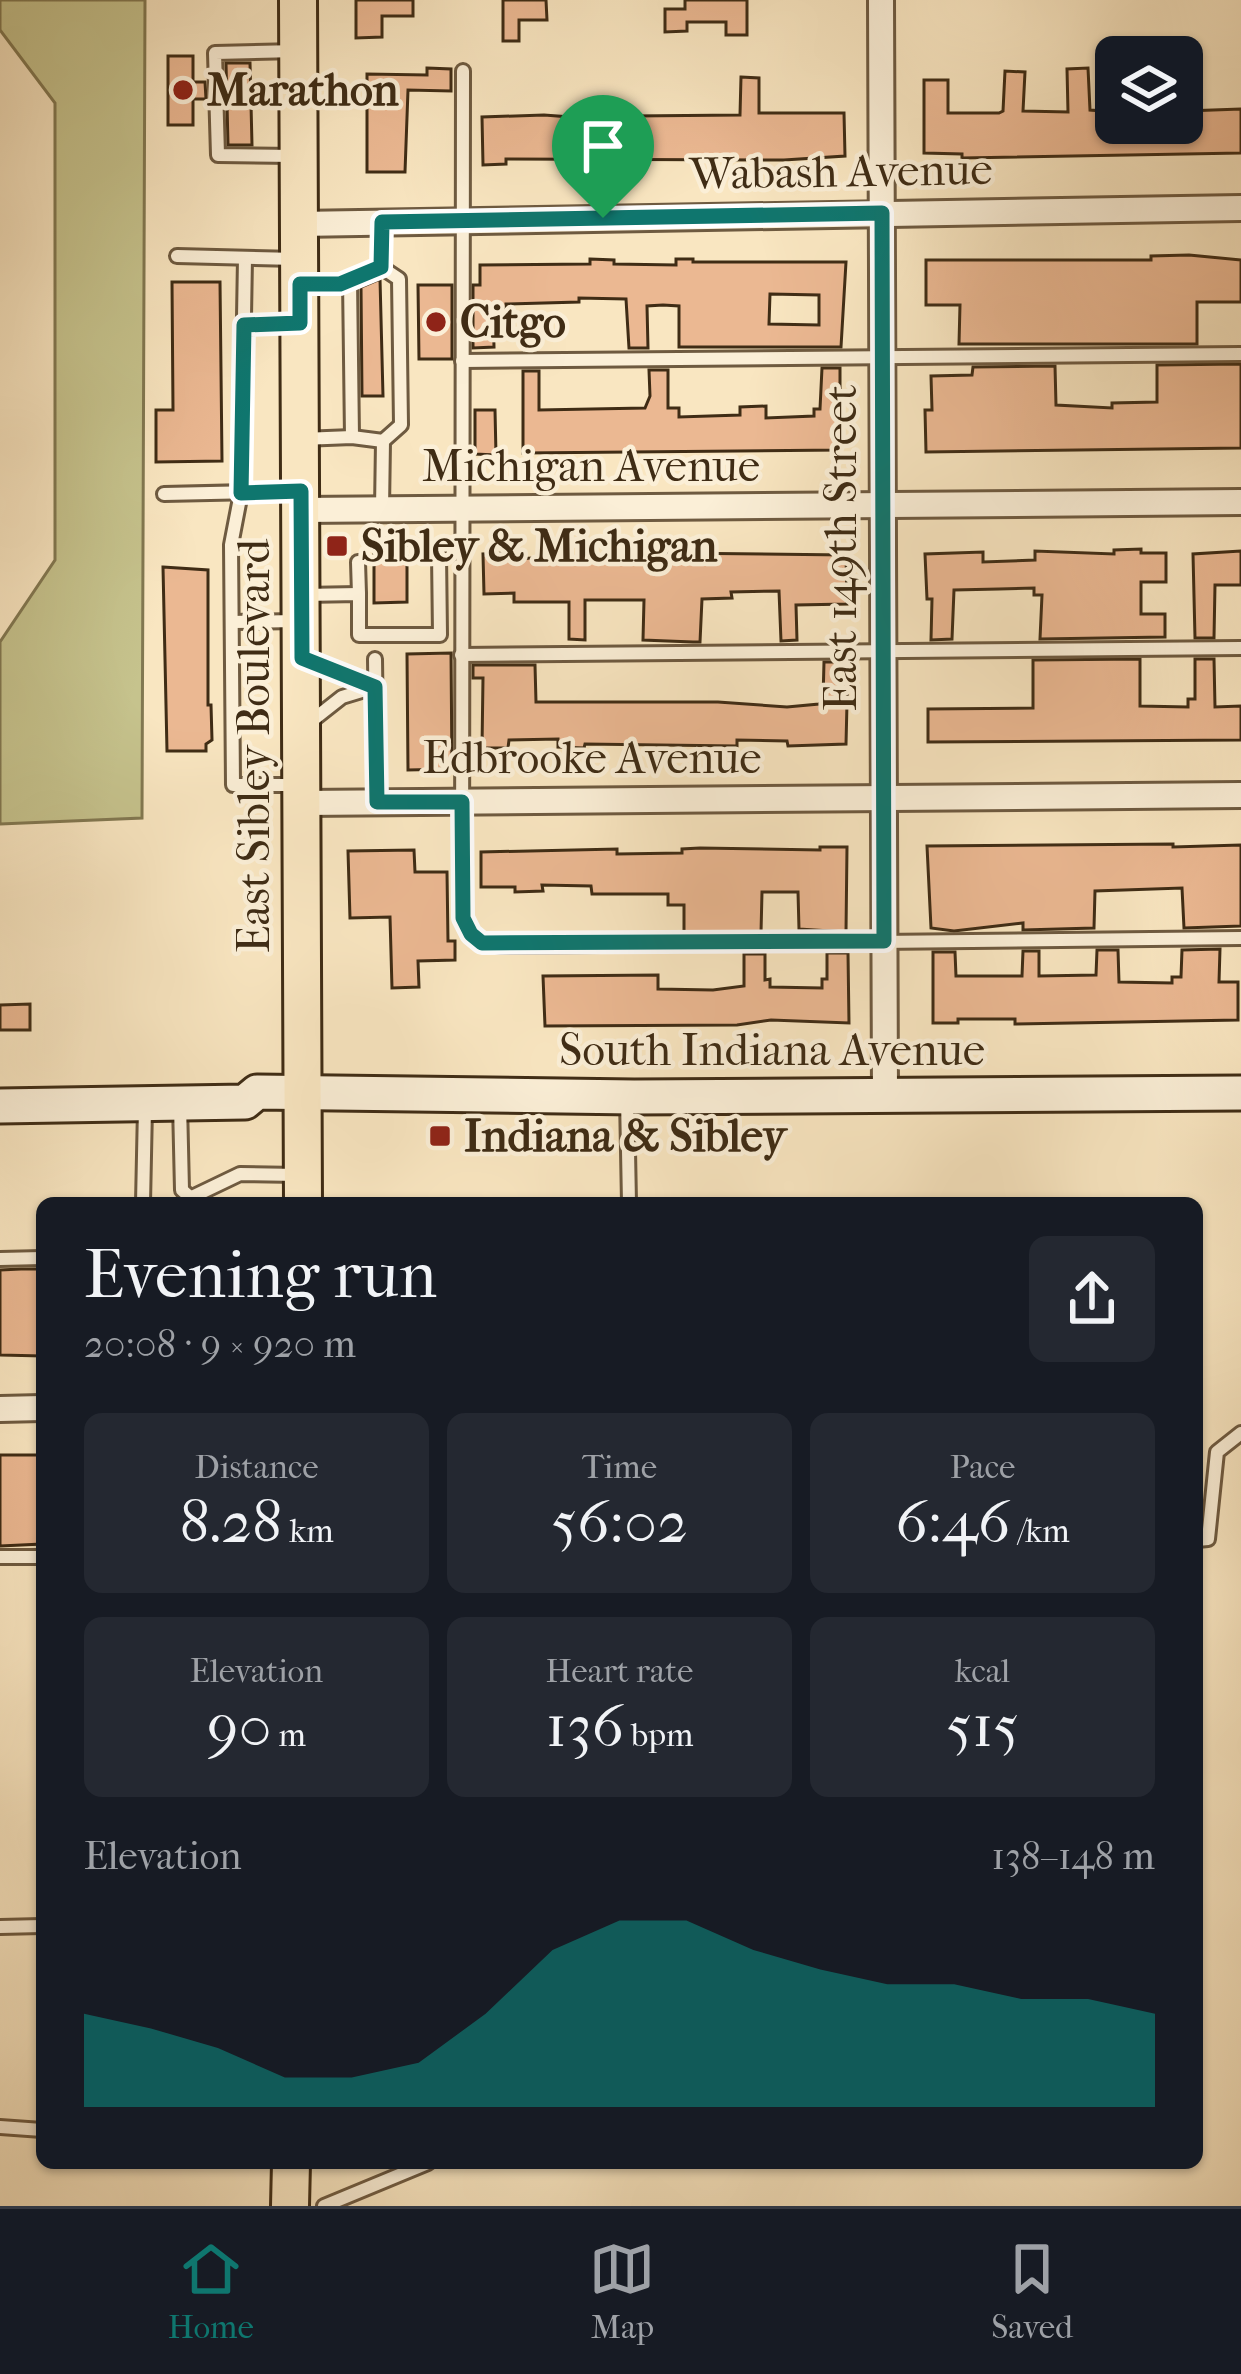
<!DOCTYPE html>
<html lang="en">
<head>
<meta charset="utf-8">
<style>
	:root { --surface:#171b24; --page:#242831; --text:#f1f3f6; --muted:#9ea1a6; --line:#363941; --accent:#0f766e }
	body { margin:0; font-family:"IM FELL French Canon",serif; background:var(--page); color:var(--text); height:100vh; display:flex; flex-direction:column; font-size:45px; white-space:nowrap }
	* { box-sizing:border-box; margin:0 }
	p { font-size:39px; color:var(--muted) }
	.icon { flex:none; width:66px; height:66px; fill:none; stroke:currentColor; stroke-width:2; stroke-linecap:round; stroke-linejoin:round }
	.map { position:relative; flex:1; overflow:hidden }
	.side { position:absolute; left:36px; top:1197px; width:1167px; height:972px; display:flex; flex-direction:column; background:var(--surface); border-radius:18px; box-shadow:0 3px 9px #0004 }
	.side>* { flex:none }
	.buttons { position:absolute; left:1095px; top:36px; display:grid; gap:24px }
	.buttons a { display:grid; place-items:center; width:108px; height:108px; border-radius:18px; background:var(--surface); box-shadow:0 3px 9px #0004; font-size:60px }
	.pin { position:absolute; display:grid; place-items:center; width:102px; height:102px; color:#fff; margin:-123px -51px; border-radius:50% 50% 50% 0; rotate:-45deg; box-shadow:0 0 12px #0007 }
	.pin .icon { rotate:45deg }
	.round { display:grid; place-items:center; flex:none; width:126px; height:126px; border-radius:18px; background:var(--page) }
	.overview { display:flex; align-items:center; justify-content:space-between; height:204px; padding:0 48px }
	h1 { font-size:66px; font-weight:600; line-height:90px }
	.stats { display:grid; grid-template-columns:repeat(3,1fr); gap:18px; height:204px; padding:12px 48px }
	.stats div { display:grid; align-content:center; border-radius:18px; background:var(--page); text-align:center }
	.stats b { font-size:60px; font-weight:600 }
	.stats small { font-size:33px; font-weight:400 }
	.stats p { font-size:33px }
	.chart { height:336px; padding:24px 48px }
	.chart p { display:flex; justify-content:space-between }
	.chart svg { width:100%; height:216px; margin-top:12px; fill:var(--accent); opacity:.7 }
	.dock { display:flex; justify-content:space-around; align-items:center; height:168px; border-top:3px solid var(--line); background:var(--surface); font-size:33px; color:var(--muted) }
	.dock a { display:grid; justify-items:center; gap:6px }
	.dock .active { color:var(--accent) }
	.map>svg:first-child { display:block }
	.green { fill:#c6c38d; stroke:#827851; stroke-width:3 }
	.building { fill:#ebb892; stroke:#3f2c15; stroke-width:3; fill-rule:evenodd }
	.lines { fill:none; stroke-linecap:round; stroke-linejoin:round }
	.lane-casing { stroke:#6e5a40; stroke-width:18 }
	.street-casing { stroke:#6e5a40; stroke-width:30 }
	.secondary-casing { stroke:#3f2c15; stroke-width:39 }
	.primary-casing { stroke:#3f2c15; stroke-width:42 }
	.lane { stroke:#fbefd7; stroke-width:12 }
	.street { stroke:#fbefd7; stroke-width:24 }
	.secondary { stroke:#fbefd7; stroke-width:33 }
	.primary { stroke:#f9e6c1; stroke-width:36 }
	.route-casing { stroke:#fff; stroke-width:24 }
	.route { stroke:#0f766e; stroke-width:15 }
	.poi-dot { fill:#8f2418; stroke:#fbefd7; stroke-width:4.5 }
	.labels { text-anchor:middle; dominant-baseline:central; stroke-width:9; stroke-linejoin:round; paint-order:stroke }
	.poi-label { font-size:45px; font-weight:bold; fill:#3f2c15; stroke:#fbefd7; text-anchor:start }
	.street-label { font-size:45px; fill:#3f2c15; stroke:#fbefd7 }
</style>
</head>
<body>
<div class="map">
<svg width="1241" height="2206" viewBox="0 0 1241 2206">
	<rect width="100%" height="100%" fill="#f9e6c1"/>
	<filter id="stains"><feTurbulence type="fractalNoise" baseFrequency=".00167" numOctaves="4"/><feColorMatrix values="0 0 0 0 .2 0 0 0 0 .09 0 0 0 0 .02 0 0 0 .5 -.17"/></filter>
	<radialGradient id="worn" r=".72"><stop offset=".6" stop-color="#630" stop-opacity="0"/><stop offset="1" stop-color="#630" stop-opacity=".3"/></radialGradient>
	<polygon class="green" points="0,0 145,0 142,818 0,824 0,642 55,560 55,103 0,30"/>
	<g class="building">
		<polygon points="356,0 413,0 413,16 382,16 382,37 356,38"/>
		<polygon points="503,0 546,0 547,20 519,20 519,41 503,41"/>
		<polygon points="685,0 747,0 747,35 726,35 726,22 687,22 687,31 665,32 665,9 685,9"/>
		<polygon points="168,56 193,56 193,82 205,82 206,99 193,99 193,125 168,125"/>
		<polygon points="226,63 250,63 252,145 228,145"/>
		<polygon points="427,68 451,69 451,91 408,90 405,172 367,172 367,74 427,75"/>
		<polygon points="1088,68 1090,110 1116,112 1116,123 1186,123 1186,111 1241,109 1241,153 962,158 962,154 924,153 924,80 948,80 948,113 999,113 1003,111 1005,71 1025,72 1023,111 1068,112 1067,69"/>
		<polygon points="741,77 759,78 759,113 844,113 845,156 784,160 506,159 506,164 483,165 482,117 544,115 583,118 583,122 633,122 633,116 740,115"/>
		<polygon points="1189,255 1241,260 1241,302 1197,302 1197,344 959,344 960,305 926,305 926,260 1151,260 1151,256"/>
		<path d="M590 259 614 260V264L676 265V259H693V262H846L841 347H679V306L663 305 647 306 648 348H629L626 299 579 298V302L506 304V308H493L494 347 473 348V285H480V265L590 264ZM770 294 819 295V325L769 324Z"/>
		<polygon points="380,279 383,396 362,396 361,287"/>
		<polygon points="172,282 220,282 222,461 156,462 156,410 173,410"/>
		<polygon points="418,285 452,285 452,359 419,359"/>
		<polygon points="1241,364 1241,448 926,452 925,410 932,410 931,376 972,375 973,367 1055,366 1056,405 1112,408 1112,403 1157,402 1157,365"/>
		<polygon points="822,368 840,368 840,450 523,453 523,371 539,371 539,410 645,408 650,396 649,370 668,370 668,408 679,408 679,417 740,415 740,407 766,406 766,418 814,416 814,409 820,409"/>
		<polygon points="475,410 495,410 496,455 475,454"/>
		<polygon points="374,546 407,546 407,602 374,603"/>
		<polygon points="1141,549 1141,553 1166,553 1166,582 1141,582 1141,614 1165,614 1165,637 1040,639 1042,595 1034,595 1034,588 999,589 954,590 952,639 931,640 932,599 927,599 925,554 983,552 983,562 1035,560 1035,551 1114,554 1114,550"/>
		<polygon points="1241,551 1241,585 1215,585 1214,638 1195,638 1193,554"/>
		<polygon points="507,553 508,559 666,553 846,555 847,604 796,605 797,640 781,641 779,591 731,592 732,598 702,599 700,642 693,642 643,640 644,600 585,600 585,640 569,639 569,602 514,602 514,593 484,594 483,554"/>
		<polygon points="163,567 208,570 208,705 211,705 212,740 206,744 206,751 167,751"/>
		<polygon points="451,653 452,769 408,770 407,654"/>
		<polygon points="1140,659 1140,706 1188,707 1188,699 1195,699 1195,659 1214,659 1215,707 1241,706 1241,740 928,742 928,709 1033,708 1033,660"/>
		<polygon points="824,662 848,662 846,744 788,746 787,741 737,740 737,746 585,744 584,748 558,747 558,739 509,740 508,748 482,748 483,678 473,678 473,665 535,665 536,702 718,702 787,707 819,704 823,700"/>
		<polygon points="1173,844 1173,847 1241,845 1241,926 1184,928 1182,888 1095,891 1094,928 1023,930 1023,923 954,931 931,928 927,846"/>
		<polygon points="820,847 847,847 846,932 799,929 798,892 762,892 761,933 684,933 684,905 668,905 668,894 592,894 591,886 542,885 543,891 515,892 515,887 481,887 481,852 617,849 617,854 682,853 682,849 700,848 820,850"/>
		<polygon points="414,850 415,872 447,872 448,941 455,941 455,960 418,961 419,987 392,988 390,917 350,918 348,851"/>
		<polygon points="1220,949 1219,982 1238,982 1238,1020 1015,1024 1015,1019 958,1019 958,1023 933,1023 933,952 955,952 956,976 1022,976 1023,951 1039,951 1039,976 1096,975 1097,950 1118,950 1119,982 1172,983 1172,977 1181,977 1182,950"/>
		<polygon points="827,953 848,953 849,1023 771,1020 737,1025 545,1026 543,976 658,975 658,989 713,990 744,986 744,954 765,954 765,980 770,979 770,987 822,988 822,979 827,979"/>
		<polygon points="30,1004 30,1030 0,1030 0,1005"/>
		<polygon points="21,1269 42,1269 42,1356 0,1355 0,1270"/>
		<polygon points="0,1455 42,1455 42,1544 0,1546"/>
	</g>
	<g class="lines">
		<defs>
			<g id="lane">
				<path d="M463 71 462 918C472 938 480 943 501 946L1241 938"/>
				<polyline points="295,156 218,155 215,53 297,51"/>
				<polyline points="177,256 296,259"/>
				<polyline points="245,258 241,493 231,545 233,785 297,785"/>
				<polyline points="381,267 399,279 401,425 383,441 382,509"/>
				<polyline points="350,280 352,437"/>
				<polyline points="305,284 341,284 381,267 382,224"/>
				<polyline points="244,325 297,323"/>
				<polyline points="462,361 1241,354"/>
				<polyline points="302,439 352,437 383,441"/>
				<polyline points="164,494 294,491"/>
				<polyline points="358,562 359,594"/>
				<polyline points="303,595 359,594 359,635 440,635 439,554"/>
				<polyline points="232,622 296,621"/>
				<polyline points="461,655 1241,648"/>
				<polyline points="304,658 374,686"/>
				<polyline points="375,659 377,802"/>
				<polyline points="309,723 342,697 375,687"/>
				<polyline points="627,1098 629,1203"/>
				<polyline points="180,1104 182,1190 192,1199"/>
				<polyline points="190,1198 240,1174 298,1175"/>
				<polyline points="143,1203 145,1108"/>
				<polyline points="0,1259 42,1258"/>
				<polyline points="1197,1540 1208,1539 1217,1452 1241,1433"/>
				<polyline points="0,1557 42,1557"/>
				<polyline points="0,1927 42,1926"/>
				<polyline points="0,2127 42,2130"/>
				<polyline points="324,2206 428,2163"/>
			</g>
			<g id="street">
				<polyline points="881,0 885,1095"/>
				<polyline points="299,224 1241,208"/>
				<polyline points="301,510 1241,502"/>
				<polyline points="303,803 1241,795"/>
				<polyline points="0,1409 42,1408"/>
			</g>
			<polyline id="secondary" points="0,1106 245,1102 257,1092 634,1097 1241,1093"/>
			<g id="primary">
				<polyline points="298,0 303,1203"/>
				<polyline points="290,2206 291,2163"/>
			</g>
		</defs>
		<use href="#lane" class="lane-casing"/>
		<use href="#street" class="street-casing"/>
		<use href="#secondary" class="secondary-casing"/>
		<use href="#primary" class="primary-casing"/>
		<use href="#lane" class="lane"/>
		<use href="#street" class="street"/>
		<use href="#secondary" class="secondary"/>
		<use href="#primary" class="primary"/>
	</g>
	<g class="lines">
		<defs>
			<polygon id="route" points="882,213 884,941 482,943 471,934 463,918 462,802 377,802 375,687 302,658 301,491 241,493 244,325 300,323 300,284 340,284 381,267 382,222"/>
		</defs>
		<use href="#route" class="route-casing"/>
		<use href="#route" class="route"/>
	</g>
	<g class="poi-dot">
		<circle cx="183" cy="90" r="12"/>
		<circle cx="436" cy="322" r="12"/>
		<rect x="325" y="534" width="24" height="24" rx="6"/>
		<rect x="428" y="1124" width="24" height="24" rx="6"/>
	</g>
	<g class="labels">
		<g class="poi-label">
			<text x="207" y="90">Marathon</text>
			<text x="460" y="322">Citgo</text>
			<text x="361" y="546">Sibley &amp; Michigan</text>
			<text x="464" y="1136">Indiana &amp; Sibley</text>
		</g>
		<g class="street-label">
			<text transform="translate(841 172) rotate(-1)">Wabash Avenue</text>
			<text x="591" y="466">Michigan Avenue</text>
			<text transform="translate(841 548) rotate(-90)">East 149th Street</text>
			<text transform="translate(254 746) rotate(-90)">East Sibley Boulevard</text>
			<text x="592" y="758">Edbrooke Avenue</text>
			<text x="772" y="1050">South Indiana Avenue</text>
		</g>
	</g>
	<rect width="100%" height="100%" filter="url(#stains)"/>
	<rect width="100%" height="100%" fill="url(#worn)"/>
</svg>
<div class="buttons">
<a><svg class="icon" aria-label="layers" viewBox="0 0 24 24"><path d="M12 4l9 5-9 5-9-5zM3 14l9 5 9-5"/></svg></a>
</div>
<div class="pin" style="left:603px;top:218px;background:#1e9e55"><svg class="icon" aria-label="arrive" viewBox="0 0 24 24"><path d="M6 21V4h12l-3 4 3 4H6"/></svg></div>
<section class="side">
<div class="overview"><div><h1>Evening run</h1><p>20:08 · 9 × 920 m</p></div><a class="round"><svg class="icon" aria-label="share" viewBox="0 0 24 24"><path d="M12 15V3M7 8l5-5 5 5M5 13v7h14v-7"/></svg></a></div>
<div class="stats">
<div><p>Distance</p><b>8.28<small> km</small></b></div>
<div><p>Time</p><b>56:02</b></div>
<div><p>Pace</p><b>6:46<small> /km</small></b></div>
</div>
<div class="stats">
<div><p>Elevation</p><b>90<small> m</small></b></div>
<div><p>Heart rate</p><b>136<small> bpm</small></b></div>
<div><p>kcal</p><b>515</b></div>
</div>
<div class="chart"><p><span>Elevation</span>138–148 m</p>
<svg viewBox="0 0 160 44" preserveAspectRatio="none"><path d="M0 44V25L10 28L20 32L30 38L40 38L50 35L60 25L70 12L80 6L90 6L100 12L110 16L120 19L130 19L140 22L150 22L160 25V44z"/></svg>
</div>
</section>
</div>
<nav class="dock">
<a class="active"><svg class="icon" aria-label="home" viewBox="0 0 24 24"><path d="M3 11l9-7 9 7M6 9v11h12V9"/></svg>Home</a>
<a><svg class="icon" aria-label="map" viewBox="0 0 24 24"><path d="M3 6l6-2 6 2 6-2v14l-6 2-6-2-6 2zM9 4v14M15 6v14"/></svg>Map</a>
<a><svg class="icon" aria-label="saved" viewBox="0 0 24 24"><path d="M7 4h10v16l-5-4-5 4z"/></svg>Saved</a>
</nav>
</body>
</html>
